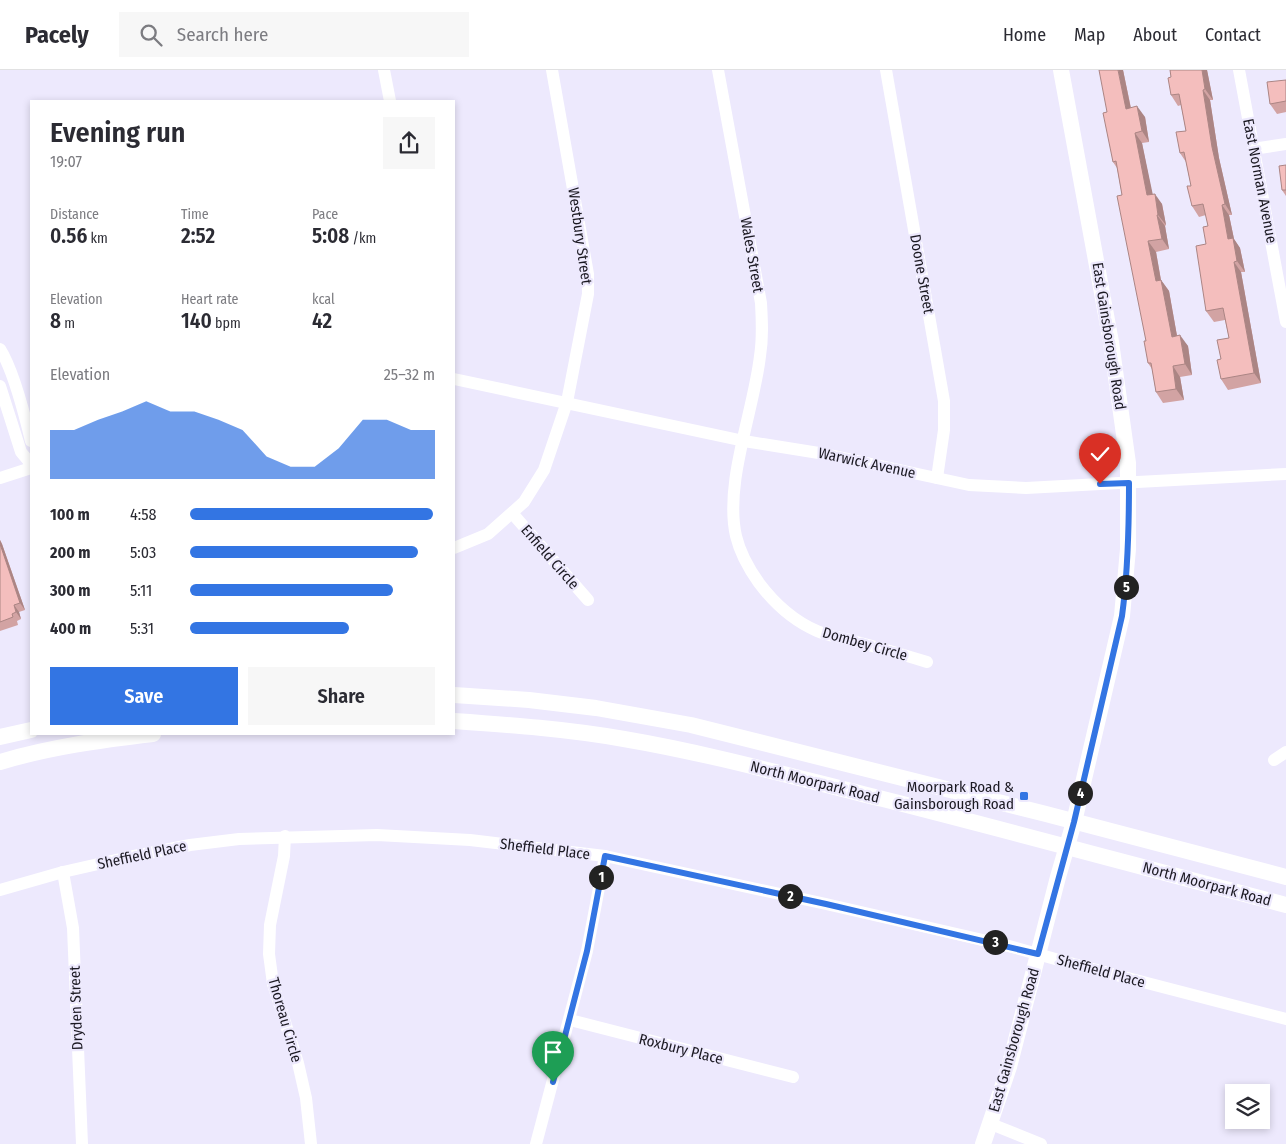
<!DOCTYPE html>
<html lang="en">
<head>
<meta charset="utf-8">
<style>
	:root { --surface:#fff; --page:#f7f7f7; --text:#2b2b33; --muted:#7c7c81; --line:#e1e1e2; --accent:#3375e3 }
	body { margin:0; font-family:"Fira Sans Condensed",sans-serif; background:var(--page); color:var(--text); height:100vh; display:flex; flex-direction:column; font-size:19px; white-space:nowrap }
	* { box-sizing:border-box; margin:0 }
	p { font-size:16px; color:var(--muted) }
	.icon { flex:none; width:28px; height:28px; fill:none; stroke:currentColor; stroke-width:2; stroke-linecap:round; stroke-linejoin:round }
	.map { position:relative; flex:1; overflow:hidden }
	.side { position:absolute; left:30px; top:30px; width:425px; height:635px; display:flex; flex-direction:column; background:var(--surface); border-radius:0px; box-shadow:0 2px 8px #0003 }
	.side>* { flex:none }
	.fabs { position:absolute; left:1225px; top:1014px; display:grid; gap:10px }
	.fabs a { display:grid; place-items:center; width:45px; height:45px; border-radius:0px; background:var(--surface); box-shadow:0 2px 8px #0003; font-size:25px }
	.pin { position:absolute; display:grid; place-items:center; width:42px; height:42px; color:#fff; margin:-51px -21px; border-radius:50% 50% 50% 0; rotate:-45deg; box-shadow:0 0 5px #0007 }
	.pin .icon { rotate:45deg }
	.km { position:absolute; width:25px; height:25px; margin:-12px; border-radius:50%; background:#222; color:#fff; font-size:14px; line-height:25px; text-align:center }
	.round { display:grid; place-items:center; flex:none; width:52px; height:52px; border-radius:0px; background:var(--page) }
	.head { display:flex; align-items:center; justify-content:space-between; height:85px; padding:0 20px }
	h1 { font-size:28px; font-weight:600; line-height:38px }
	.stats { display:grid; grid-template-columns:repeat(3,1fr); gap:8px; height:85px; padding:5px 20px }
	.stats div { display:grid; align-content:center }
	.stats b { font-size:21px; font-weight:600 }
	.stats small { font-size:14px; font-weight:400 }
	.stats p { font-size:14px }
	.chart { height:140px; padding:10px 20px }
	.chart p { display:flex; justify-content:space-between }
	.chart svg { width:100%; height:90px; margin-top:5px; fill:var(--accent); opacity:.7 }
	.action { display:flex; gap:10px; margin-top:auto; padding:10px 20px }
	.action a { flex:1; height:58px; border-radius:0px; background:var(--accent); color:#fff; font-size:20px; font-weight:600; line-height:58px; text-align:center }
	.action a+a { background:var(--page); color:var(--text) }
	ul { padding:0 20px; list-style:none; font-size:16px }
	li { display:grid; grid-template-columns:80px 60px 1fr; align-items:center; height:38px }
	li i { height:12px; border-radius:6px; background:var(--accent) }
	header { display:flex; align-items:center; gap:30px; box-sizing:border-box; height:70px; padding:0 25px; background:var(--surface); border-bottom:1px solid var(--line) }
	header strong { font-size:24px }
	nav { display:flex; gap:28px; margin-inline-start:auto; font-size:18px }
	.search { width:350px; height:45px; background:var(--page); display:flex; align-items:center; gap:12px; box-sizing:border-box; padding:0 18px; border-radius:0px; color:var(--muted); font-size:19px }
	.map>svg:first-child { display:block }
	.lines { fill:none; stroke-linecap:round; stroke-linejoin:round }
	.street { stroke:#fff; stroke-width:12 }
	.secondary { stroke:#fff; stroke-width:16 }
	.wall { fill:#d2a3a3 }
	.shaded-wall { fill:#ab8584 }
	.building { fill:#f4bebd; stroke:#ab8584 }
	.route-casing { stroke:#fff; stroke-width:10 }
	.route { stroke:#3375e3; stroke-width:6 }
	.poi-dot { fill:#3375e3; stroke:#ede9fd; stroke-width:2 }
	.labels { text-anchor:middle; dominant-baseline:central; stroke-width:4.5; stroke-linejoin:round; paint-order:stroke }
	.street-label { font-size:15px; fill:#1b1922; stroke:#ede9fd }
	.poi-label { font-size:15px; fill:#1b1922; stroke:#ede9fd; text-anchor:end }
</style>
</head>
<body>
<header>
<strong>Pacely</strong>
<div class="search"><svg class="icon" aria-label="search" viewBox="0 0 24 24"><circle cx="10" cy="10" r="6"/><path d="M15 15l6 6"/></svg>Search here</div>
<nav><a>Home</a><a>Map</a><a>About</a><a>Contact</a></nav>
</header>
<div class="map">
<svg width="1286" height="1074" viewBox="0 0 1286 1074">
	<rect width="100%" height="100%" fill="#ede9fd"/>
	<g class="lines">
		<g class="street">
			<polyline points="384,0 390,31"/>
			<path d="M718 0 761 233C762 251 763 268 760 286 754 340 724 413 736 466 740 483 749 499 759 513 774 533 794 551 817 561 829 566 844 568 857 572 881 578 904 585 927 592"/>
			<polyline points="886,0 944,331 944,360 937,408"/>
			<polyline points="1239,0 1286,252"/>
			<polyline points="1253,79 1286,74"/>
			<path d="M0 279C14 301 25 346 31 371"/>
			<polyline points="454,309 744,371 825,384 969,415 1026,418 1286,404"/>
			<polyline points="0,316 21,382 31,394"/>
			<polyline points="0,408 31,398"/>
			<polyline points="512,443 588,530"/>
			<polyline points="454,478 488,464 524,432 544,400 567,332 588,224 588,204 552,0"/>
			<polyline points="1274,690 1286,682"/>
			<polyline points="285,766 284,786 270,855 269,884 273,914 298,993 306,1028 311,1074"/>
			<polyline points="63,802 73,858 82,1074"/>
			<polyline points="0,820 63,802 129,787 190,775 239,769 377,765 470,770 605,786 826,834 1009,876 1066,892 1286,949"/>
			<polyline points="570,950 793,1007"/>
			<polyline points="991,1054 1041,1074"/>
			<polyline points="536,1074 587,881 605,786"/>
		</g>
		<g class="secondary">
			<polyline points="454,625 529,630 596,638 691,655 1046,744 1286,807"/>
			<path d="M454 651C511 655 568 659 624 669 712 684 797 708 883 729 1018 763 1152 800 1286 835"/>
			<polyline points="0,667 31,660"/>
			<path d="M0 692C50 677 101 670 153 664"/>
			<polyline points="983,1074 1009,997 1058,807 1074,752 1122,546 1128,479 1128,393 1111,272 1061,0"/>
		</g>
	</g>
	<g class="wall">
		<polygon points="1123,0 1131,38 1145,47 1149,72 1142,73 1152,124 1162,134 1166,155 1165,156 1169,179 1156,182 1161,210 1169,221 1177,266 1188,276 1192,305 1180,307 1184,330 1163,333 1156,322 1152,299 1148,293 1146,271 1122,125 1117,98 1113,92 1107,42"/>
		<polygon points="1170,0 1207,0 1213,30 1210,30 1219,88 1232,145 1229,145 1234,169 1240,178 1245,202 1241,202 1261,313 1228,320 1221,309 1221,289 1229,268 1225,250 1214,252 1206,241 1206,174 1208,156 1206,145 1199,147 1192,136 1191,116 1186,92 1180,83 1186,61 1181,35 1178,36 1171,25 1171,7"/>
		<polygon points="1286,10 1286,42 1277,44 1270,34"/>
		<polygon points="1286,95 1286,126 1282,120"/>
		<polygon points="0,470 2,474 25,540 19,542 21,549 17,551 18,555 0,561"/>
	</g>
	<g class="shaded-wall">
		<polygon points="1118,0 1123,0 1133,49 1126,39"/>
		<polygon points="1202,0 1207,0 1213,30 1205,19"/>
		<polygon points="1203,20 1210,30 1219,88 1232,145 1225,134 1212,77"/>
		<polygon points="1137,36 1145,47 1149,72 1142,61"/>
		<polygon points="1135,63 1142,73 1155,135 1147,125"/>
		<polygon points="1155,124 1162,134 1166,155 1158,145"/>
		<polygon points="1222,135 1229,145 1234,169 1240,178 1245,202 1237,191 1228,169"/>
		<polygon points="1157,145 1165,156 1169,179 1162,169"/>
		<polygon points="1148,171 1156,182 1163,222 1156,211"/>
		<polygon points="1234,192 1241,202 1261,313 1254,303"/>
		<polygon points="1161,210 1169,221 1179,277 1172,267"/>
		<polygon points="1180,265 1188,276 1192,305 1185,294"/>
		<polygon points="1173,296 1180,307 1184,330 1176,319"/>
		<polygon points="0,470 2,474 25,540 20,533 0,474"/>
		<polygon points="14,535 19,542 21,549 16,542"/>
	</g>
	<g class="building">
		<polygon points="1099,0 1118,0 1126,39 1137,36 1142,61 1135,63 1147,125 1155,124 1158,145 1157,145 1162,169 1148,171 1156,211 1161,210 1172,267 1180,265 1185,294 1173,296 1176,319 1156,322 1151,293 1148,293 1144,271 1146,271 1117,126 1122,125 1116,91 1113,92 1103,43 1107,42"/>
		<polygon points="1170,0 1202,0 1205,19 1203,20 1212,77 1225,134 1222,135 1228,169 1233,168 1237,191 1234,192 1254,303 1221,309 1217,290 1221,289 1217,270 1229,268 1223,238 1206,241 1196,176 1206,174 1203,157 1208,156 1203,134 1192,136 1187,116 1191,116 1184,82 1180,83 1176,62 1186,61 1179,24 1171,25 1168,8 1171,7"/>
		<polygon points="1286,10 1286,31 1270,34 1267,12"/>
		<polygon points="1286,95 1286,120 1282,120 1279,96"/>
		<polygon points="0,474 20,533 14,535 16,542 12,544 13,547 0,552"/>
	</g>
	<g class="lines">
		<defs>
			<path id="route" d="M553 1012 587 881 605 786 826 834 1038 884 1074 752 1122 546C1128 502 1129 458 1129 413L1100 414"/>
		</defs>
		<use href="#route" class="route-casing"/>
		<use href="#route" class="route"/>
	</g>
	<rect class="poi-dot" x="1019" y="721" width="10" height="10" rx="2.5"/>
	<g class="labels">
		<g class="street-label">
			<text transform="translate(1260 111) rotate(79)">East Norman Avenue</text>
			<text transform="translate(580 166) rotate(82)">Westbury Street</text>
			<text transform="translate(752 185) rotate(80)">Wales Street</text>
			<text transform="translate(922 204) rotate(80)">Doone Street</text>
			<text transform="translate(1109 266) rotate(81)">East Gainsborough Road</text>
			<text transform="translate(867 393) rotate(12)">Warwick Avenue</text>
			<text transform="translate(550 487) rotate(49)">Enfield Circle</text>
			<text transform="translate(865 574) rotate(16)">Dombey Circle</text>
			<text transform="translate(815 712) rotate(14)">North Moorpark Road</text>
			<text transform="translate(545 779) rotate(7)">Sheffield Place</text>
			<text transform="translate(142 785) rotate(-12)">Sheffield Place</text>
			<text transform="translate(1207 814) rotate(15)">North Moorpark Road</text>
			<text transform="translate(1101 901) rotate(15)">Sheffield Place</text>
			<text transform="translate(76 938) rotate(-92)">Dryden Street</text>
			<text transform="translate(285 950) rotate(74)">Thoreau Circle</text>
			<text transform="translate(1014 970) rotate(-74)">East Gainsborough Road</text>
			<text transform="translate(681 979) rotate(14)">Roxbury Place</text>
		</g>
		<g class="poi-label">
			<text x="1014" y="717">Moorpark Road &amp;<tspan x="1014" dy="17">Gainsborough Road</tspan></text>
		</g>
	</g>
</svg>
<div class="fabs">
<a><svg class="icon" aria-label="layers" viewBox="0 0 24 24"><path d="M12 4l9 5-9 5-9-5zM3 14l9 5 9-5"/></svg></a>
</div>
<div class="pin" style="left:553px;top:1012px;background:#1e9e55"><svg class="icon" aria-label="arrive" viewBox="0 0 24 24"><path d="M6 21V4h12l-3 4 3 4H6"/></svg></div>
<div class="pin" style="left:1100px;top:414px;background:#d93025"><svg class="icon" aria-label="check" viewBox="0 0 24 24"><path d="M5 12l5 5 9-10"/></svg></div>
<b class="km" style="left:601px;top:807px">1</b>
<b class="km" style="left:790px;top:826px">2</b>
<b class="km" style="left:995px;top:872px">3</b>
<b class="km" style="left:1080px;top:723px">4</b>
<b class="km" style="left:1126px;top:517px">5</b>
<section class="side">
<div class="head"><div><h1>Evening run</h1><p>19:07</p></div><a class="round"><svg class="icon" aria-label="share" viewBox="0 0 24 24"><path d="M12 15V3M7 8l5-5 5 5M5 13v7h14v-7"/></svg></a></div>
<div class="stats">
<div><p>Distance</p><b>0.56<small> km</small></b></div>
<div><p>Time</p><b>2:52</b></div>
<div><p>Pace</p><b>5:08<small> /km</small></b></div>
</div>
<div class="stats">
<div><p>Elevation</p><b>8<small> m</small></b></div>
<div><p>Heart rate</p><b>140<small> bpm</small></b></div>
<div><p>kcal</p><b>42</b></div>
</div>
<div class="chart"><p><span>Elevation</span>25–32 m</p>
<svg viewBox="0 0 160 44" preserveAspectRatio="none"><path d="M0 44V20L10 20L20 15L30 11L40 6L50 11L60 11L70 15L80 20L90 33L100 38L110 38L120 29L130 15L140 15L150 20L160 20V44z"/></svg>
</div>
<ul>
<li><b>100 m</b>4:58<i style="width:99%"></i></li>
<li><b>200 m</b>5:03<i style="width:93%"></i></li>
<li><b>300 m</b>5:11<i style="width:83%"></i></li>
<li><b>400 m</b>5:31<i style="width:65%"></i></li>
</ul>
<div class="action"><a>Save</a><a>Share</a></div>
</section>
</div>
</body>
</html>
